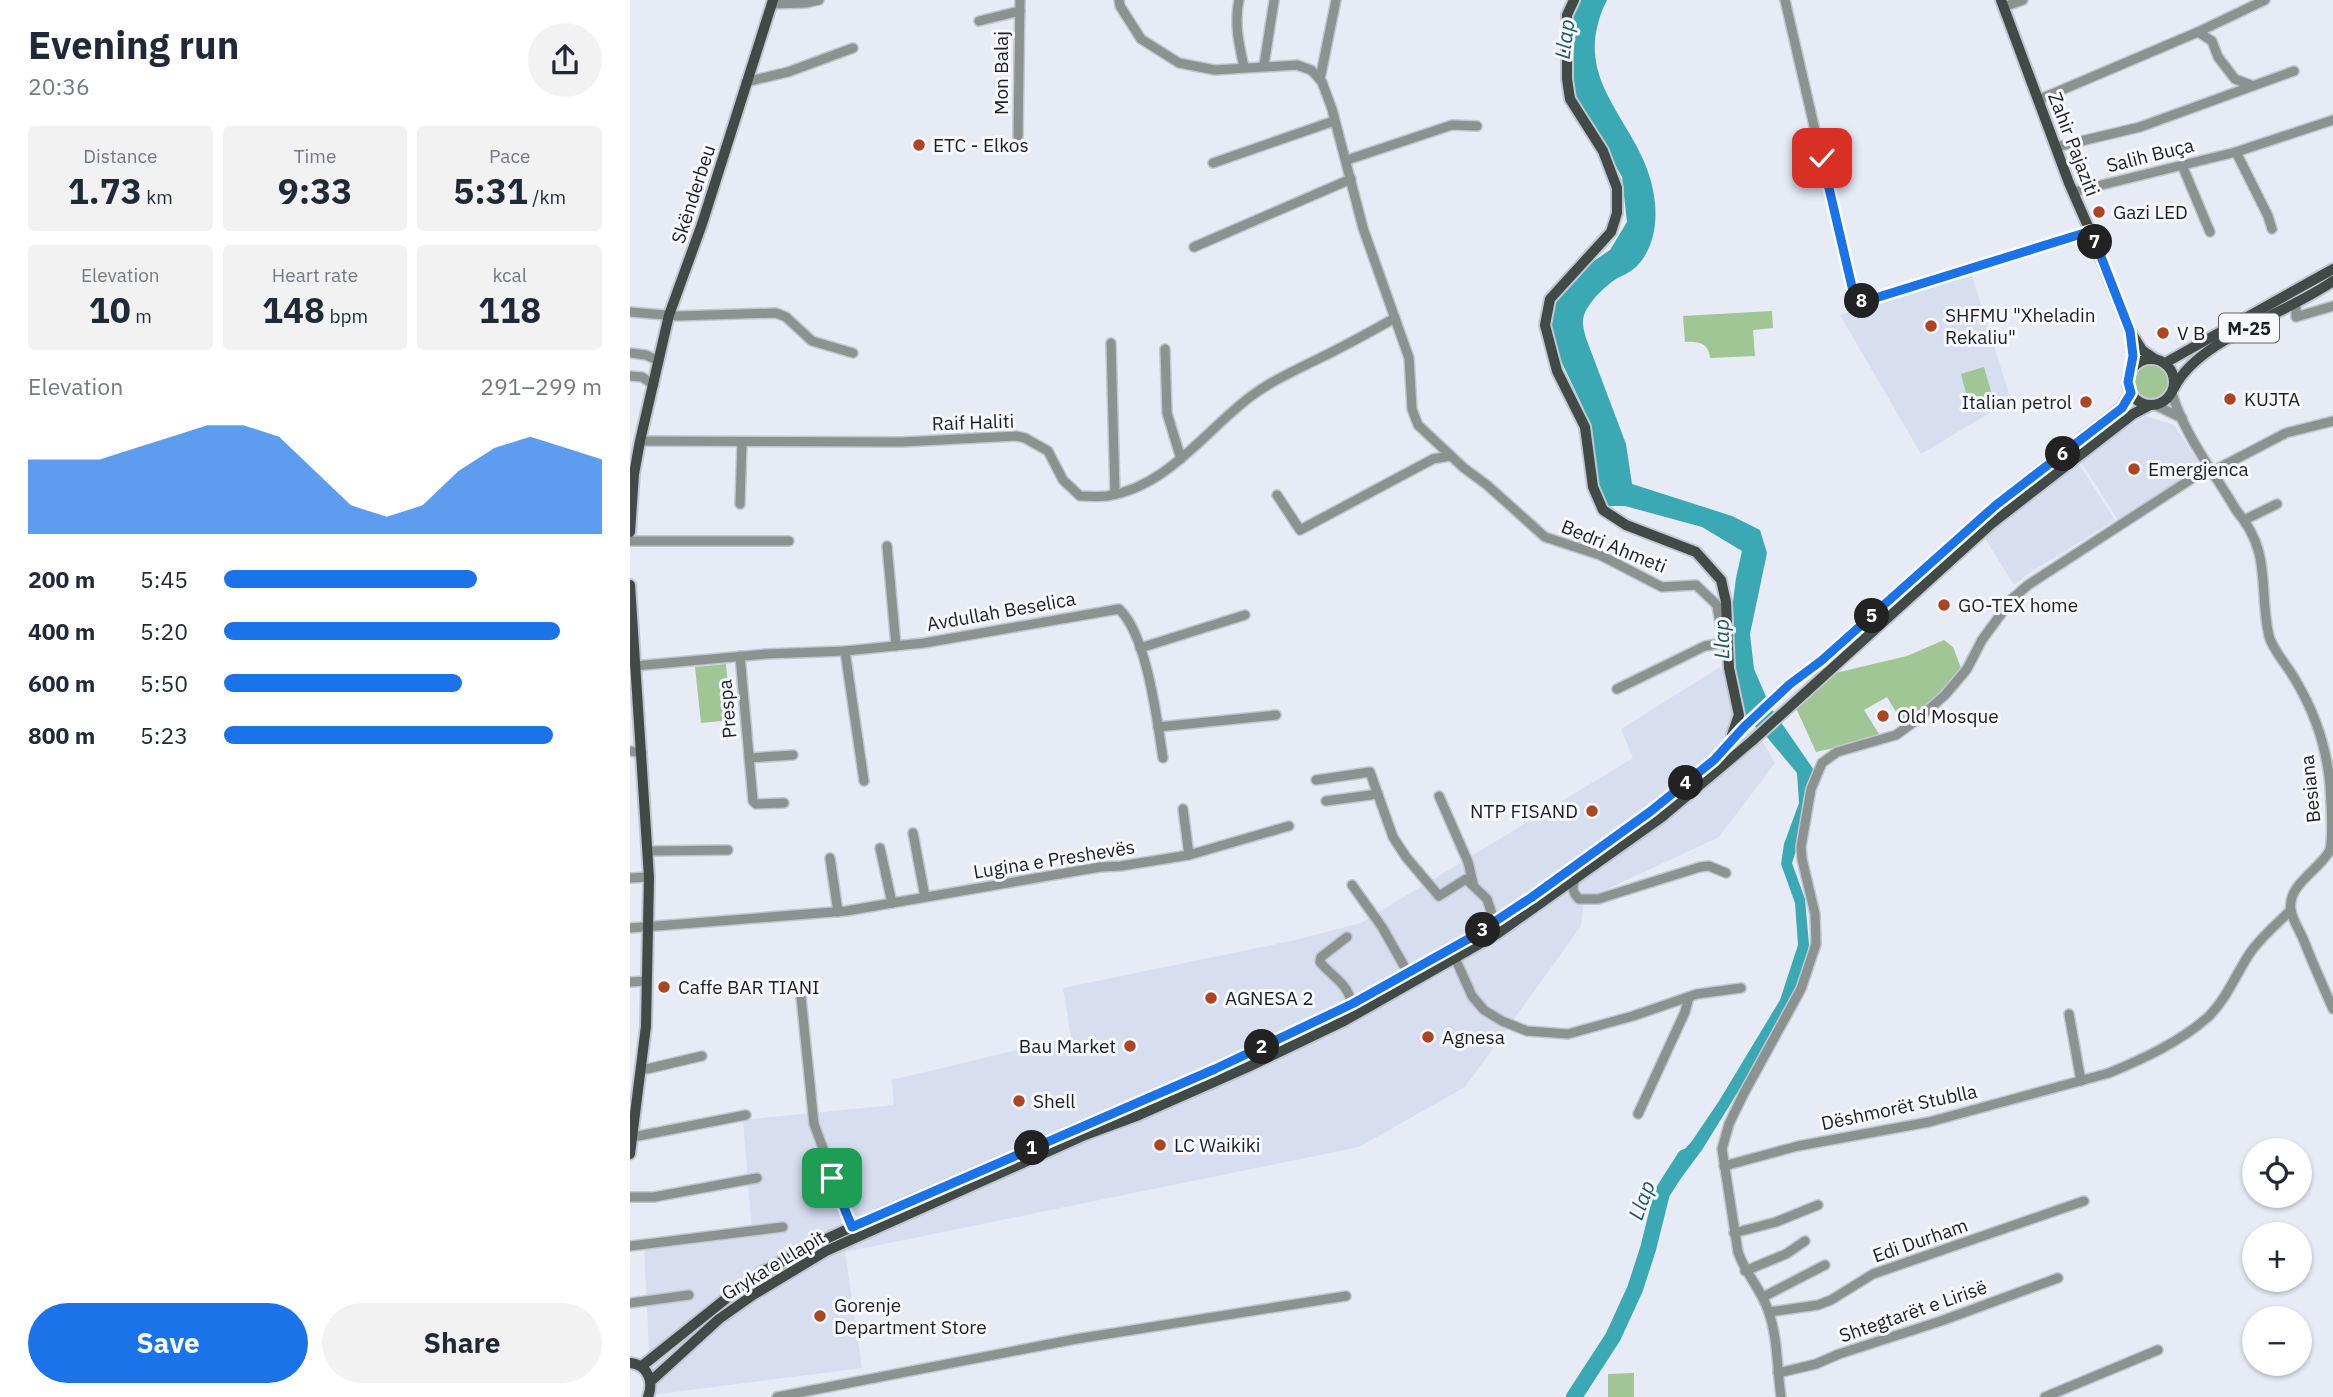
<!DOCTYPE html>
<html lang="en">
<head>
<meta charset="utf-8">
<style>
	:root { --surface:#fff; --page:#f2f2f3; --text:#1f2937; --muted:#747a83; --accent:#1a73e8 }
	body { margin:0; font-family:"IBM Plex Sans",sans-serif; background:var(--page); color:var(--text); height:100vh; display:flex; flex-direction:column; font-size:26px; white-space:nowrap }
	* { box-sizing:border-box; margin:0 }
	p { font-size:23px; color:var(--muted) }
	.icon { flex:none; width:38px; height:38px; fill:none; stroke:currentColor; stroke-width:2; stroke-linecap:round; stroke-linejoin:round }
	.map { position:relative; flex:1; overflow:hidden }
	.details { display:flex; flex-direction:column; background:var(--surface); width:630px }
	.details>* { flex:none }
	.fabs { position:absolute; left:1612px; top:1138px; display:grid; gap:14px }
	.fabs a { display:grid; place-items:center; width:70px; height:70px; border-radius:50%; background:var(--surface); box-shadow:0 2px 5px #0004; font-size:35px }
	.pin { position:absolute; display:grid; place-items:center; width:60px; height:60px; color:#fff; margin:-30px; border-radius:14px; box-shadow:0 4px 10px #0006 }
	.km { position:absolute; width:35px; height:35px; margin:-18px; border-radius:50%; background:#222; color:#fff; font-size:19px; line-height:35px; text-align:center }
	.round { display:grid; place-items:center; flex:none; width:74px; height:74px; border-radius:37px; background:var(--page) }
	.headline { display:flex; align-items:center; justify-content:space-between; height:119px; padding:0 28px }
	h1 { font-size:38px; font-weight:800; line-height:52px }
	.metrics { display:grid; grid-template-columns:repeat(3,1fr); gap:10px; height:119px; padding:7px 28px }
	.metrics div { display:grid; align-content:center; border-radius:7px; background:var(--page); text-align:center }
	.metrics b { font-size:35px; font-weight:800 }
	.metrics small { font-size:19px; font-weight:400 }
	.metrics p { font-size:19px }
	.chart { height:196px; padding:14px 28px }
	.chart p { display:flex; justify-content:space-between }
	.chart svg { width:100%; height:126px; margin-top:7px; fill:var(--accent); opacity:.7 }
	.primary-button { display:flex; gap:14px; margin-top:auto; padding:14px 28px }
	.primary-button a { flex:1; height:80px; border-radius:42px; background:var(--accent); color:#fff; font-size:28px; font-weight:800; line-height:80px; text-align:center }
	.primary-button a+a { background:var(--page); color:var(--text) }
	ul { padding:0 28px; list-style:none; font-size:23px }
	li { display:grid; grid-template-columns:112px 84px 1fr; align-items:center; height:52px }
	li i { height:18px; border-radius:9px; background:var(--accent) }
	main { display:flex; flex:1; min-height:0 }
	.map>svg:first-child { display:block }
	.built { fill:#d6def0 }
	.green { fill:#a0c695 }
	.water { fill:#3ba9b3 }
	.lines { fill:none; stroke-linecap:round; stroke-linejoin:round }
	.river { stroke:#3ba9b3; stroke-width:16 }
	.minor-casing { stroke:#c2c6d0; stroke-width:12 }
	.major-casing { stroke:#c2c6d0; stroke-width:14 }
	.minor { stroke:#8c928f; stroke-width:9 }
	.major { stroke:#414a46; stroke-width:10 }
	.route-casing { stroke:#fff; stroke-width:14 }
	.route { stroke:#1a73e8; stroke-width:9 }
	.poi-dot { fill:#ac4521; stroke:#f6f8fd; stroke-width:2.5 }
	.labels { text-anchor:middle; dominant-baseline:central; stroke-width:6; stroke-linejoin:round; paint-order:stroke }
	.shield { fill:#f6f8fd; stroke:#5e6064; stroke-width:2 }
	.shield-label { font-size:18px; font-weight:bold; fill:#1d1f23 }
	.street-label { font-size:19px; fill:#1d1f23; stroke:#f6f8fd }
	.poi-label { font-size:19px; fill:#1d1f23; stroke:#f6f8fd; text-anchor:start }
	.water-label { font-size:21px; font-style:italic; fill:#1c595f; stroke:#f6f8fd }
</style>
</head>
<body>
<main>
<section class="details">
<div class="headline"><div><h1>Evening run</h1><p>20:36</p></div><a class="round"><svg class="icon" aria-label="share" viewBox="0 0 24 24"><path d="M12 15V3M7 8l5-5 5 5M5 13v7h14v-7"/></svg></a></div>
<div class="metrics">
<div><p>Distance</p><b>1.73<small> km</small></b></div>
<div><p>Time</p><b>9:33</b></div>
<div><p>Pace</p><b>5:31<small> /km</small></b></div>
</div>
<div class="metrics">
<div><p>Elevation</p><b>10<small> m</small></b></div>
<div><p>Heart rate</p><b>148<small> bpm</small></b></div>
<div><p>kcal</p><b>118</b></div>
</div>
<div class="chart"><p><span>Elevation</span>291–299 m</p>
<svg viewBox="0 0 160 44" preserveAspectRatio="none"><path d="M0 44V18L10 18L20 18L30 14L40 10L50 6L60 6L70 10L80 22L90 34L100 38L110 34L120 22L130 14L140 10L150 14L160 18V44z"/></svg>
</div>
<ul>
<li><b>200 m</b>5:45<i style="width:67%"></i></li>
<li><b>400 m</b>5:20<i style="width:89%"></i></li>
<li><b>600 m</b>5:50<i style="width:63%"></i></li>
<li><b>800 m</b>5:23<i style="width:87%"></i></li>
</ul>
<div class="primary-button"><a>Save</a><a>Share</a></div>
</section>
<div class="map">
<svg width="1703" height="1397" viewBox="0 0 1703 1397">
	<rect width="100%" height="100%" fill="#e6ebf6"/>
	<g class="built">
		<polygon points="1341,273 1381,400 1291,454 1210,315"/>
		<polygon points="1515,416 1544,425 1573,469 1490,523 1449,459"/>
		<polygon points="1449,464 1485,520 1398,574 1384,585 1351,532"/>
		<polygon points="1090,667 1145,763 1089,837 954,900 951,926 835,1087 729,1147 215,1252 232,1368 21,1395 14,1245 122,1232 113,1120 264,1105 262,1080 441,1037 433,988 661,941 731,923 1003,758 991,729"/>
	</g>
	<g class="green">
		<path d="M1142 311 1143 328 1123 330 1125 356 1080 358C1079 343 1068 341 1055 342L1053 316Z"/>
		<circle cx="1521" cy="381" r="17"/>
		<polygon points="1354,367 1364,402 1340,408 1331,374"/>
		<path d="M1314 640 1323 647 1331 668C1318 691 1295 708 1275 724L1272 722 1257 697 1234 710 1251 737 1186 752 1165 706 1197 675 1277 656Z"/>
		<polygon points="96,664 101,720 71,723 65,667"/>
		<polygon points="1004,1373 1004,1397 978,1397 978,1374"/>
	</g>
	<path class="water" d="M945 0H977C934 87 1018 123 1025 203 1027 226 1023 250 1006 267 1000 273 990 276 983 281 972 289 952 308 953 323 953 328 955 334 956 338L996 444 1002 484 1102 516 1130 530 1137 553 1120 634 1124 669 1141 708 1186 773 1187 786 1162 863 1175 899 1179 945 1172 976 1127 1061 1072 1150 1048 1182 1039 1167 1062 1141 1089 1101 1150 1000 1168 945 1165 903 1151 864 1154 844 1169 803 1167 773 1136 736 1116 719 1101 677 1098 642 1106 578 1112 551 1072 527 995 506H977L966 480 963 440 953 407 924 346 920 318 925 302 936 285 949 271 980 250 997 222 992 177 940 86 938 40Z"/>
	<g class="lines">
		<polyline class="river" points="944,1397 983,1337 1005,1289 1018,1249 1032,1193 1055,1157"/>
		<defs>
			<g id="minor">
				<polyline points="489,0 490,6 511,39 549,63 585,70 667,65 681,70 686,75 692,82 702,109 733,228 779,358 782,409 788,425 834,468 857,485 915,537 970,555 1032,587 1066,585 1087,605 1093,643 1075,646 987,689"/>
				<path d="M609 0C604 23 609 45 614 67"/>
				<polyline points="1155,0 1225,304 1460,231"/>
				<polyline points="141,4 176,3 189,0"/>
				<polyline points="1373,7 1393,0"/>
				<polyline points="349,21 390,11"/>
				<polyline points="1568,32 1582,41 1588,57 1605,79 1621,85"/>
				<polyline points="634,65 644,1"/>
				<polyline points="690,79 706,0"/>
				<polyline points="116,82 158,72 223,48"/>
				<polyline points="1408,100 1568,32 1635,0"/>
				<polyline points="388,136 390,0"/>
				<polyline points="1426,147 1510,127 1664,71"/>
				<polyline points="1606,152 1638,216 1642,229"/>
				<polyline points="717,160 822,125 847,126"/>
				<polyline points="583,163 704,121"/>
				<polyline points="1552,165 1580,232"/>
				<polyline points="1443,192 1606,152 1703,120"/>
				<polyline points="564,247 721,179"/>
				<polyline points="1666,302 1666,317 1703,306"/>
				<polyline points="0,312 47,316 146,313 156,317 182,341 223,353"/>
				<polyline points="481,343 485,494"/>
				<polyline points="535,349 537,413 551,459"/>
				<polyline points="0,353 16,355 29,361"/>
				<polyline points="0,376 12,377 24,385"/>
				<path d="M1542 393C1554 435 1584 472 1606 510 1643 553 1628 588 1639 636 1643 651 1658 666 1666 681 1685 713 1697 749 1700 786 1701 801 1703 837 1700 850 1690 870 1656 885 1661 911 1663 921 1670 931 1674 941 1683 964 1693 986 1703 1009"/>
				<polyline points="1525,405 1552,418"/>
				<path d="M10 441 272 442 386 436 395 438 418 451 433 480 450 496C459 496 468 497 477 496 537 487 575 431 620 397 641 381 666 370 690 358 715 346 740 332 765 318"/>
				<polyline points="647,495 670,530 803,459 820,456"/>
				<polyline points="110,504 112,442"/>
				<polyline points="1614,520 1647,504"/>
				<polyline points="0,541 159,541"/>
				<polyline points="257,546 266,646"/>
				<polyline points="510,648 615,615"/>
				<polyline points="215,651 234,781"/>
				<polyline points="110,656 123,801 126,804 154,803"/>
				<path d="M4 666 136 654 215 651 294 643 489 609C517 635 527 720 533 758"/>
				<polyline points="528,727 646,715"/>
				<polyline points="0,751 12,753"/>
				<polyline points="119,758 163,755"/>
				<polyline points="686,780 740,772 763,837 776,857 809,896 836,879 857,899 865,923"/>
				<polyline points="809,796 838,862 843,883"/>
				<polyline points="696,801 748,794"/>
				<polyline points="553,809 559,855"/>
				<polyline points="283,833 295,897"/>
				<polyline points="250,848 262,903"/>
				<polyline points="17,849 22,851 98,850"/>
				<polyline points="200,858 208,912"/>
				<polyline points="0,878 19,877"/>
				<path d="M945 879C942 888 942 892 949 899H968L1070 867 1079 866 1096 873"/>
				<polyline points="722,885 752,927 778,973"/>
				<polyline points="0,928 216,911 470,867 491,866 559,855 659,826"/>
				<path d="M717 937 691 957 690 962C703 978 717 982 722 1004"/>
				<polyline points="825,958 842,996 854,1010 872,1021 897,1031 938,1034 1003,1016 1067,994 1111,988"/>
				<polyline points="0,982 16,981"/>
				<polyline points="171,997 184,1124 222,1227"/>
				<polyline points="1439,1014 1451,1081"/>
				<polyline points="11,1068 17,1069 72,1056"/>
				<polyline points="1008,1114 1055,1012 1059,997"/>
				<polyline points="3,1137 116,1115"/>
				<path d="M1094 1166 1168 1146 1299 1122 1479 1073C1513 1059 1550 1042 1578 1017 1596 1000 1606 974 1620 953 1631 937 1647 924 1661 910"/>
				<polyline points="0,1197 24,1197 127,1178"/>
				<polyline points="1104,1233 1146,1222 1188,1205"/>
				<polyline points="0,1246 153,1227"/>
				<polyline points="1115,1271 1156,1254 1175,1241"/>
				<polyline points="1133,1297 1195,1265"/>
				<polyline points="0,1303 59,1295"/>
				<polyline points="1139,1312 1188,1305 1201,1300 1243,1274 1454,1201"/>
				<polyline points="1148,1373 1186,1364 1209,1354 1311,1321 1428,1278"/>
				<polyline points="147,1397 446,1339 716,1296"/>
				<path d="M1151 1397C1147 1369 1148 1337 1138 1310 1131 1289 1115 1273 1108 1252L1092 1149 1099 1124 1114 1093 1171 989 1186 944 1185 914 1172 859 1171 847 1181 789 1192 763 1207 752 1266 735 1288 719 1315 695 1337 669 1352 640 1382 599 1398 585 1569 474 1583 471 1656 433 1703 421"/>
				<polyline points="1415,1397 1528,1350"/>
			</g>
			<g id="major">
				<polyline points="944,0 937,15 937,79 940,99 973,151 987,188 987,213 981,232 920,299 915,325 927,371 955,427 963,487 973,510 996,525 1066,552 1091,580 1096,602 1099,668 1109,715 1102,735"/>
				<polyline points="1371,0 1439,183 1460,231 1500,331 1512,350 1525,359"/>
				<circle cx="1521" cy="382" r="23"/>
				<polyline points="1535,363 1703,269"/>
				<path d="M1544 388C1568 339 1659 313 1703 281"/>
				<polyline points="0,532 4,474 10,441 39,315 72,224 143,0"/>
				<polyline points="0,585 19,877 16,1026 0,1154"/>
				<path d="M0 1363C18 1365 24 1381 18 1397"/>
				<polyline points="12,1366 108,1289 132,1272 183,1245 248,1215 585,1069 722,1004 840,938 902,897 1021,811 1084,760 1114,727 1160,684 1191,661 1366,505 1491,408 1501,393"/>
				<polyline points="21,1381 89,1319 123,1295 196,1251 455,1135 509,1115 618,1067 714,1021 867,934 1032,817 1122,741 1361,524 1503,414 1520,405"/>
			</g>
		</defs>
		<use href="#minor" class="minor-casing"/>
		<use href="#major" class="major-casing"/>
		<use href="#minor" class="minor"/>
		<use href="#major" class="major"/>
	</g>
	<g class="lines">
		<defs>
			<polyline id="route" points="202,1178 222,1227 585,1069 722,1004 840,938 902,897 1021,811 1084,760 1114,727 1160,684 1191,661 1366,505 1492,408 1501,393 1498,382 1503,356 1500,331 1461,231 1226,304 1192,158"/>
		</defs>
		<use href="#route" class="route-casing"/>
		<use href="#route" class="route"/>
	</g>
	<g class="poi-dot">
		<circle cx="289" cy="145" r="7"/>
		<circle cx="1469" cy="212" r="7"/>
		<circle cx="1301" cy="326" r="7"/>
		<circle cx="1533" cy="333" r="7"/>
		<circle cx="1600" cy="399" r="7"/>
		<circle cx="1456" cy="402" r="7"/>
		<circle cx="1504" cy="469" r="7"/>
		<circle cx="1314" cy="605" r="7"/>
		<circle cx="1253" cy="716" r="7"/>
		<circle cx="962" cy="811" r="7"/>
		<circle cx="34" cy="987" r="7"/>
		<circle cx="581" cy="998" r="7"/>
		<circle cx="798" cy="1037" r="7"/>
		<circle cx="500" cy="1046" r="7"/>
		<circle cx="389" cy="1101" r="7"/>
		<circle cx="530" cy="1145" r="7"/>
		<circle cx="190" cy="1316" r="7"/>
	</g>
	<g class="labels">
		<rect class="shield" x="1589" y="313.5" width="60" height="29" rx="5"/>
		<g class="shield-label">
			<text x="1619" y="328">M-25</text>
		</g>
		<g class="street-label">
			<text transform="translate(371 73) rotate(-90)">Mon Balaj</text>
			<text transform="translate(1444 144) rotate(69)">Zahir Pajaziti</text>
			<text transform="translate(1520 155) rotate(-14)">Salih Buça</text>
			<text transform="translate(63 194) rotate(-72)">Skënderbeu</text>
			<text transform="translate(343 422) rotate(-2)">Raif Haliti</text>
			<text transform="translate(984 546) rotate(22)">Bedri Ahmeti</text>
			<text transform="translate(371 611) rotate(-10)">Avdullah Beselica</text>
			<text transform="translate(97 709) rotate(-95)">Prespa</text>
			<text transform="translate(1680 789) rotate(-96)">Besiana</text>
			<text transform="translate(424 859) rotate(-9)">Lugina e Preshevës</text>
			<text transform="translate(1269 1107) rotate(-12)">Dëshmorët Stublla</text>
			<text transform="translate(1290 1240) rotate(-19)">Edi Durham</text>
			<text transform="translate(143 1265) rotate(-31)">Gryka e Llapit</text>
			<text transform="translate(1283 1311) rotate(-19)">Shtegtarët e Lirisë</text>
		</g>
		<g class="poi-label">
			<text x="303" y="145">ETC - Elkos</text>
			<text x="1483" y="212">Gazi LED</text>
			<text x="1315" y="315">SHFMU "Xheladin<tspan x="1315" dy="22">Rekaliu"</tspan></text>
			<text x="1547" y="333">V B</text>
			<text x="1614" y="399">KUJTA</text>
			<text x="1442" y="402" text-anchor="end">Italian petrol</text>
			<text x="1518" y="469">Emergjenca</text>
			<text x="1328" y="605">GO-TEX home</text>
			<text x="1267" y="716">Old Mosque</text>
			<text x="948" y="811" text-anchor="end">NTP FISAND</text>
			<text x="48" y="987">Caffe BAR TIANI</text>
			<text x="595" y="998">AGNESA 2</text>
			<text x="812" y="1037">Agnesa</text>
			<text x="486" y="1046" text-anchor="end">Bau Market</text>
			<text x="403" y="1101">Shell</text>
			<text x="544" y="1145">LC Waikiki</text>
			<text x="204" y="1305">Gorenje<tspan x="204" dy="22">Department Store</tspan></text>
		</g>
		<g class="water-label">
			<text transform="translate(934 39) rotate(-83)">Llap</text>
			<text transform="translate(1091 639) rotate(-91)">Llap</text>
			<text transform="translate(1011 1200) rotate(-70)">Llap</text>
		</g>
	</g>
</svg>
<div class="fabs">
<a><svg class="icon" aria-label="locate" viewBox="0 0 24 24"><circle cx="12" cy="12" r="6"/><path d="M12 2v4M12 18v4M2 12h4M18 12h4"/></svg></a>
<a>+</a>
<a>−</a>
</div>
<div class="pin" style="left:202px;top:1178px;background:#1e9e55"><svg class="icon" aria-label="arrive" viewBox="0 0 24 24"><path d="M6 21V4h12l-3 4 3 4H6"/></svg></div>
<div class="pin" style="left:1192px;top:158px;background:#d93025"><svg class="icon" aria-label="check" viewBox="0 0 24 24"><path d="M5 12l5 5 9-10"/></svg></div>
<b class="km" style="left:402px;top:1148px">1</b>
<b class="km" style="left:632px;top:1047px">2</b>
<b class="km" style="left:853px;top:930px">3</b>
<b class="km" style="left:1056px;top:783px">4</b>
<b class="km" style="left:1242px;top:616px">5</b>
<b class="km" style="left:1433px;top:454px">6</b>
<b class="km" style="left:1465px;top:242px">7</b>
<b class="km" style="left:1232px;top:301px">8</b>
</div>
</main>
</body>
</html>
